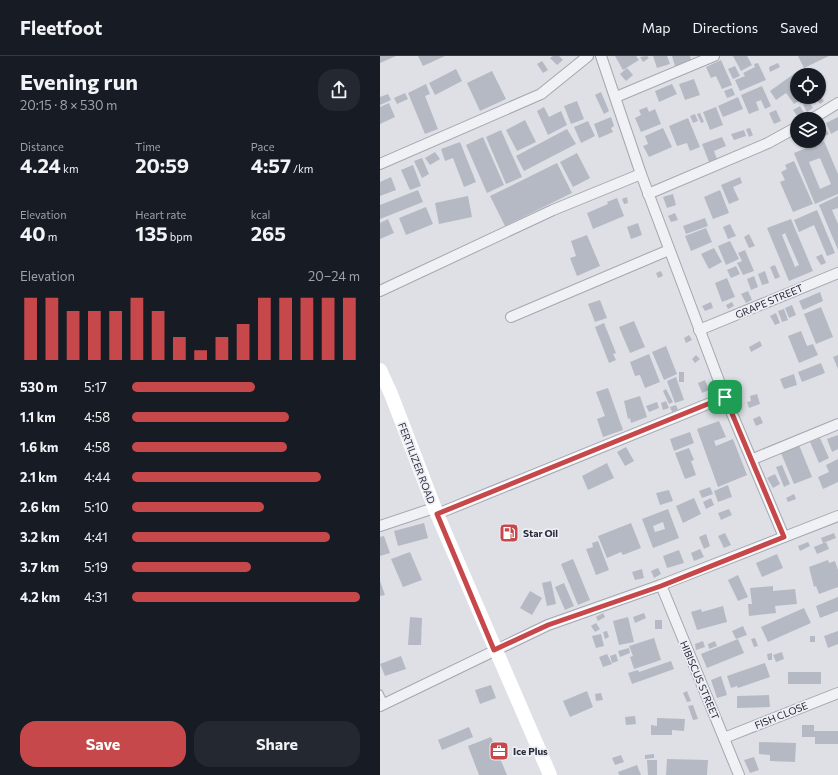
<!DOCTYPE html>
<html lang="en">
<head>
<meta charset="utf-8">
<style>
	:root { --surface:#171b24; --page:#242831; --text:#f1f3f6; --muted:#9ea1a6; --line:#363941; --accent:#c6484b }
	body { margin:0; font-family:Commissioner,sans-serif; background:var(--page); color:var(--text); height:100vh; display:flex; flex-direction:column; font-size:15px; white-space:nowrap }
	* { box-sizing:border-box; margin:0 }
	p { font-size:13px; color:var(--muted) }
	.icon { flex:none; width:22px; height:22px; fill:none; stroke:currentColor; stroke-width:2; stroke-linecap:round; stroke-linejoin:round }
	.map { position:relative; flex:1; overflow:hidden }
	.drawer { display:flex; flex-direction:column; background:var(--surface); width:380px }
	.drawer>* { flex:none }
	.controls { position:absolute; left:410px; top:12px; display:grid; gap:8px }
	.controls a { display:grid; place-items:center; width:36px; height:36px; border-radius:50%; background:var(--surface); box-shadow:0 1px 3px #0004; font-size:20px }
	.pin { position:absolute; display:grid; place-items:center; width:34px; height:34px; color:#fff; margin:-17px; border-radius:8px; box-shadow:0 2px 6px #0006 }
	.round { display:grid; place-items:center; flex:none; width:42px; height:42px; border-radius:16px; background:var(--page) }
	.head { display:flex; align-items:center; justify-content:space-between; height:68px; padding:0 20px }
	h1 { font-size:22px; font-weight:700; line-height:30px }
	.stats { display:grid; grid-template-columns:repeat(3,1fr); gap:6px; height:68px; padding:4px 20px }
	.stats div { display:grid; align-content:center }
	.stats b { font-size:20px; font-weight:700 }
	.stats small { font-size:11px; font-weight:400 }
	.stats p { font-size:11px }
	.chart { height:112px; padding:8px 20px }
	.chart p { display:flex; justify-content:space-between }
	.chart svg { width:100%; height:72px; margin-top:4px; stroke:var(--accent); stroke-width:6 }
	.button { display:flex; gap:8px; margin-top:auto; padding:8px 20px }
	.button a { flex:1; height:46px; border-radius:16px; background:var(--accent); color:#fff; font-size:16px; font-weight:700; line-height:46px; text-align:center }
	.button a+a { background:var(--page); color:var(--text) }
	ul { padding:0 20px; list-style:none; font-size:13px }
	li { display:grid; grid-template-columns:64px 48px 1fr; align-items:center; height:30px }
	li i { height:10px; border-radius:5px; background:var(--accent) }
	header { display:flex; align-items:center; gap:24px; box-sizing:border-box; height:56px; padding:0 20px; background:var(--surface); border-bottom:1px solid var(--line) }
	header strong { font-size:19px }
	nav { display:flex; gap:22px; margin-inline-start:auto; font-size:14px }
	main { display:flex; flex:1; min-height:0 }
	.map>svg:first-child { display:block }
	.building { fill:#b5b9c3; fill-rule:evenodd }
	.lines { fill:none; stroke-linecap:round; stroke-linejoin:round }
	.lane-casing { stroke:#a4a7b0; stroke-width:7 }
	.street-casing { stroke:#a4a7b0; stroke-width:12 }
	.lane { stroke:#f0f1f5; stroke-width:5 }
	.street { stroke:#f0f1f5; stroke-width:10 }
	.secondary { stroke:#fff; stroke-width:14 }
	.route-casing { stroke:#fff; stroke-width:8 }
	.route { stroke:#c6484b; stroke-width:5 }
	.labels { text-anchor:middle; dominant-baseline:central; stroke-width:3.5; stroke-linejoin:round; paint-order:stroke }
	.street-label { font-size:10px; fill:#282d3c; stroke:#edeff4 }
	.poi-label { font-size:10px; font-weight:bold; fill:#282d3c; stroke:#edeff4; text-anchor:start }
</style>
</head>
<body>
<header>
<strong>Fleetfoot</strong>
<nav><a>Map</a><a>Directions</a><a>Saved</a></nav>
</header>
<main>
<section class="drawer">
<div class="head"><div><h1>Evening run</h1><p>20:15 · 8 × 530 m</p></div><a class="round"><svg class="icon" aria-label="share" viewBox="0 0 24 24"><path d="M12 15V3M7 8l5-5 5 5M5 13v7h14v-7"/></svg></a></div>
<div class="stats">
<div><p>Distance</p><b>4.24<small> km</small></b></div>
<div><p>Time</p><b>20:59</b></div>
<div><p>Pace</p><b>4:57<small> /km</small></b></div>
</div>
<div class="stats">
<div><p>Elevation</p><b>40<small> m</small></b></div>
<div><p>Heart rate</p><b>135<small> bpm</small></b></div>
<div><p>kcal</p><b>265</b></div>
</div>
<div class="chart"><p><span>Elevation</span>20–24 m</p>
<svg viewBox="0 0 160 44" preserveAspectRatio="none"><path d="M5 44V6M15 44V6M25 44V14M35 44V14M45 44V14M55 44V6M65 44V14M75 44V30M85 44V38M95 44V30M105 44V22M115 44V6M125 44V6M135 44V6M145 44V6M155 44V6"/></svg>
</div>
<ul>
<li><b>530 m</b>5:17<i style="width:54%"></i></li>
<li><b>1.1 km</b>4:58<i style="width:69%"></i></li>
<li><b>1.6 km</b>4:58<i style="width:68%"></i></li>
<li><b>2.1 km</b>4:44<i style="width:83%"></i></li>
<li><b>2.6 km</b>5:10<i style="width:58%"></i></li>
<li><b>3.2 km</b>4:41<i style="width:87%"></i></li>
<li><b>3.7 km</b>5:19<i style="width:52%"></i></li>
<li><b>4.2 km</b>4:31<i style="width:100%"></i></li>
</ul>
<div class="button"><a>Save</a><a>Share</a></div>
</section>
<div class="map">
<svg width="458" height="719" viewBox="0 0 458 719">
	<rect width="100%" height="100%" fill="#dee0e6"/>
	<g class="building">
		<polygon points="0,0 16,0 0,7"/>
		<polygon points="38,0 65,0 43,10"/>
		<polygon points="173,0 179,0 183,4 177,9 170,2"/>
		<polygon points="235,0 256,0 259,4 243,14"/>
		<polygon points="267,0 269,2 263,6 260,1"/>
		<polygon points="273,0 287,0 290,8 277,12"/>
		<polygon points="292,0 310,0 311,4 295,10"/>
		<polygon points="353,0 367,0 372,9 361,15"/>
		<polygon points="418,0 449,0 424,12"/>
		<polygon points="341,4 352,29 342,33 336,20 331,22 326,11"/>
		<polygon points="162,5 168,14 163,17 157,8"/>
		<polygon points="378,7 386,24 360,35 355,24 365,20 363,17 375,11 374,8"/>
		<polygon points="398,7 400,11 390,16 389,11"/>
		<polygon points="355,10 360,20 353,23 348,13"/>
		<polygon points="247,12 253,19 246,25 240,18"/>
		<polygon points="76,13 82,25 55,39 49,27"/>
		<polygon points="112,15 126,43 100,55 87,27"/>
		<polygon points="418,15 421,19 417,19 417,29 414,32 417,36 417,41 422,43 414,48 406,37 396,44 390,35"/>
		<polygon points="314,23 320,39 305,44 299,28"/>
		<polygon points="46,28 50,38 45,40 58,73 45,78 28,37"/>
		<polygon points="292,28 297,38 279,46 275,35"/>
		<polygon points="382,30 391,50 385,53 381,44 376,46 379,54 369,58 361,39"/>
		<polygon points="352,32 355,39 347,42 344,35"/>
		<polygon points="221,36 229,55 224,58 215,39"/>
		<polygon points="25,37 28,43 17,48 14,42"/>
		<polygon points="8,38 11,44 0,49 0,41"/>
		<polygon points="440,40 444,45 440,48 436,43"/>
		<polygon points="358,41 363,53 343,61 338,50"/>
		<polygon points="197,45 204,63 191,68 184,50"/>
		<polygon points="429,46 433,52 427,56 423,49"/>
		<polygon points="9,47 15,61 0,68 0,51"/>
		<polygon points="420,50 424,57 418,61 413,54"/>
		<polygon points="164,51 169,61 181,55 187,69 168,79 157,55"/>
		<polygon points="267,51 269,56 275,53 281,68 261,76 255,62 261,59 259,54"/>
		<polygon points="336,51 343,69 330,74 323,56"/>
		<polygon points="396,54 401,65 394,68 389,57"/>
		<polygon points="320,57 324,66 321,67 317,58"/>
		<polygon points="315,58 318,65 313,67 310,60"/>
		<polygon points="231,61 234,70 231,72 233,76 219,82 214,68"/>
		<polygon points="458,61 458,74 451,78 446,67"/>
		<polygon points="308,62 320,91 310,95 307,87 297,90 289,70"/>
		<polygon points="145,64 156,86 137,95 126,74"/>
		<polygon points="208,65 215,80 201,87 194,71"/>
		<polygon points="444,70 449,78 443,81 439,72"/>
		<polygon points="283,72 292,91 269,101 263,90 268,88 265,80"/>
		<polygon points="370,72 373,79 369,81 366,73"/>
		<polygon points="187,73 196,88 144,115 136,100"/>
		<polygon points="121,74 142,121 126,128 106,81"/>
		<polygon points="364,74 366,80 354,84 351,78"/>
		<polygon points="103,81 124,129 107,137 86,89"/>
		<polygon points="342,81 346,90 334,95 337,103 329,106 322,88"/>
		<path d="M444 85 458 118V138L435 148 414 97ZM440 102 451 128 440 133 429 106Z"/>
		<polygon points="80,86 96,126 84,131 73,102 65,105 61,93"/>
		<polygon points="55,96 60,103 50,109 45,102"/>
		<polygon points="197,97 210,122 193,131 180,106"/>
		<polygon points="42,102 49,118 42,122 34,105"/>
		<polygon points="414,105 433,148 413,156 400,126 405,124 401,116 407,113 405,109"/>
		<polygon points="177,107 192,137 125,170 110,140"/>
		<polygon points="33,109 41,130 30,134 21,114"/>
		<polygon points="11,121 16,134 0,140 0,126"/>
		<polygon points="360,121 362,127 353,131 359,144 349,148 341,129"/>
		<polygon points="38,134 43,146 0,163 0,149"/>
		<polygon points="340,134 349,157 333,163 324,141"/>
		<polygon points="293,138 296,149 287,152 283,141"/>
		<polygon points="88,140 92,161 59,168 55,147"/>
		<polygon points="458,140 458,152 452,154 458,168 458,194 439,149"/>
		<polygon points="247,141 248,147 244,148 242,143"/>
		<polygon points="237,142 244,160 213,173 207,157 228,148 227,146"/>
		<polygon points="46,151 53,168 26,179 19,162"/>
		<polygon points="437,154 455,197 447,200 434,169 419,176 414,164"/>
		<polygon points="295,157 298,164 291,166 288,160"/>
		<polygon points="325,162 328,170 306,178 303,170"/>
		<polygon points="8,163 14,177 0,183 0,167"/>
		<path d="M411 163 433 215 409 225 387 172ZM405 177 419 209 415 211 402 179Z"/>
		<polygon points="258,167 262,179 251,183 247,171"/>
		<polygon points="350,168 356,180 348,183 343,171"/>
		<polygon points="326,172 332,186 311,195 305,180"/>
		<polygon points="369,178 375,190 369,192 364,181"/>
		<polygon points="207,179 220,210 197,220 190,202 196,200 191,185"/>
		<polygon points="350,185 359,203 346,209 338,190"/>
		<polygon points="334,192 342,206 329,213 321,198"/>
		<polygon points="365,194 374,215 363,219 357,207 362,205 358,197"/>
		<polygon points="442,198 446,207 441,209 436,201"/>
		<polygon points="395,209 400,221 395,223 390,211"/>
		<polygon points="356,210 360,218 351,222 347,214"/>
		<polygon points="281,215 283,220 278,222 276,217"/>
		<polygon points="385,215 389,227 382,229 378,218"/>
		<polygon points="374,220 378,231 371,234 367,223"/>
		<polygon points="347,222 355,241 342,246 335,227"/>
		<polygon points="368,235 372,244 366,247 361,238"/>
		<polygon points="440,236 443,245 423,254 419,245"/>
		<polygon points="220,244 227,262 215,266 208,248"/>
		<polygon points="331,246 333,252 325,255 322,250"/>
		<polygon points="352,246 354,250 348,253 346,249"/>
		<polygon points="412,249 416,259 409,262 405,252"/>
		<polygon points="441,251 453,281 436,288 424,258"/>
		<polygon points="404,253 408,264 402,266 398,255"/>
		<polygon points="396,257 400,267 395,269 390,260"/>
		<polygon points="254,265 265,291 250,297 239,271"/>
		<polygon points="224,267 236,297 233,298 236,304 229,307 215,271"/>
		<polygon points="421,275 427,290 433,288 438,299 419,307 408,280"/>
		<polygon points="309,279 312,284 306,287 304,282"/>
		<polygon points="380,285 382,290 371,296 369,291"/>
		<polygon points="286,290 297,318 284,324 272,296"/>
		<polygon points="269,298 280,326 265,332 260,319 255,320 250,306"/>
		<polygon points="316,299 320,303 315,307 312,303"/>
		<polygon points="458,299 458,313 453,301"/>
		<polygon points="441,307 445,317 422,326 418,316"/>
		<rect x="299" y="316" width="5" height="10"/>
		<polygon points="414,318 417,329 404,333 400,323"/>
		<polygon points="296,321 304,344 295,347 287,325"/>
		<polygon points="325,324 329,334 322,337 318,327"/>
		<polygon points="228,332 243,374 223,381 217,363 225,360 216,336"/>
		<polygon points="286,333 293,346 289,348 283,335"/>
		<polygon points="377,338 380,348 369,352 367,346 371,345 370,340"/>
		<polygon points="260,340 267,361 251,367 250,362 248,363 244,345"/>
		<polygon points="286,345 289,352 283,354 281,347"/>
		<polygon points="277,346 279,352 269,356 266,350"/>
		<polygon points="296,349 298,354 292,356 290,351"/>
		<polygon points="380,360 383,367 376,370 373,363"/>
		<polygon points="339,365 346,381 334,385 336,390 353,383 367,419 338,431 317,373"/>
		<polygon points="310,376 314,387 294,395 290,383"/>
		<polygon points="458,379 458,393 452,396 447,383"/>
		<polygon points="440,382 449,402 439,407 430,386"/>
		<polygon points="419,389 432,421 414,428 401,397"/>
		<polygon points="246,391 254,405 245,410 237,396"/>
		<polygon points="309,392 314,404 311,405 316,419 305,423 295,397"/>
		<polygon points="458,403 458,426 443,433 438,421 449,416 446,409"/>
		<polygon points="227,407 234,422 208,434 202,420"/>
		<polygon points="402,409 410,428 404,431 396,411"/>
		<polygon points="395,418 400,428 393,432 387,422"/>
		<polygon points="348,429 352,441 338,446 334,435"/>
		<polygon points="330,431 333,438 322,442 319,435"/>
		<polygon points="289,434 293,445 280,449 276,437"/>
		<polygon points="414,438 416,443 408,446 406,442"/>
		<polygon points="314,442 321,458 303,467 296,450"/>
		<polygon points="331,442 334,449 326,453 323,446"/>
		<path d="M288 453 299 482 273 492 262 463ZM283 466 285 473 275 476 273 470Z"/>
		<polygon points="349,453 352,459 341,464 338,457"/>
		<polygon points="44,467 48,482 18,490 14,475"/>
		<polygon points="251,467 261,492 243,499 241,496 227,502 218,480"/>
		<polygon points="345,477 351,489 344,492 338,480"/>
		<polygon points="454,477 456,482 443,487 441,482"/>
		<polygon points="326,478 330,490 324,493 319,481"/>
		<polygon points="4,480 10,497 0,500 0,481"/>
		<polygon points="218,485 229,514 216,519 206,493 213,491 212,487"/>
		<polygon points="428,486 430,490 420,495 418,490"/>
		<polygon points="446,486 449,493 437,498 434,491"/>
		<polygon points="320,493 324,501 314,505 311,497"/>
		<polygon points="299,494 304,507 287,512 283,500"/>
		<polygon points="30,496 42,524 23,531 11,503"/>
		<polygon points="397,498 403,512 382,521 376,507"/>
		<polygon points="193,503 210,544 198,549 181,508"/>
		<polygon points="448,504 449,507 455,505 458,514 458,531 439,538 436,530 434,531 429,511"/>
		<polygon points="278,512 281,518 274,522 271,515"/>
		<polygon points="262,513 264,522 255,524 252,516"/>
		<polygon points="358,519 368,541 358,545 348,524"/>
		<polygon points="0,525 5,539 0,540"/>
		<polygon points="171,525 176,548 167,550 162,527"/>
		<polygon points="184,527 194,550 185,554 175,531"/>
		<polygon points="393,530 393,535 415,533 417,548 395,550 396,557 369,560 368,548 372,548 370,532"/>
		<polygon points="150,535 162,542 152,559 140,552"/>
		<polygon points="458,541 458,555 440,562 436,550"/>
		<polygon points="343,550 347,566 317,574 311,556 321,553 322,556"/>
		<polygon points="424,552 431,567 388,586 381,571"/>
		<polygon points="223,557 225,561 218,565 216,561"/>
		<polygon points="264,557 266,562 255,567 253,561"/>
		<polygon points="30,561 42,562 41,589 28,589"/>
		<polygon points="248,561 254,586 239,589 233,565"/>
		<rect x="275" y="564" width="7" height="9"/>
		<polygon points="216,567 220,573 215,576 211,570"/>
		<polygon points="363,570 367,579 356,583 352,575"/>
		<polygon points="227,575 229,581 225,583 223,576"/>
		<polygon points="458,575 458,588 448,592 444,580"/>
		<polygon points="221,578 224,590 216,592 212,580"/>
		<rect x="430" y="580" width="5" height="6"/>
		<polygon points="274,582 281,604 254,613 250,601 253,600 249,590"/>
		<polygon points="375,582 378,590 374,591 371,583"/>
		<polygon points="358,583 364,597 327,612 321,598"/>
		<polygon points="323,585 325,591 316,594 315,588"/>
		<polygon points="335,585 337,590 329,593 328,588"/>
		<polygon points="249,592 250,597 240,601 238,595"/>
		<polygon points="402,596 404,603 396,606 393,599"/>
		<polygon points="392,597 392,604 388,604 387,598"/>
		<polygon points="227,598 232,608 223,611 219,601"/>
		<polygon points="236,598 238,605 232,607 230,600"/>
		<polygon points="21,600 26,613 5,620 0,608"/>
		<polygon points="291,605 294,613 252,628 248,617 258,614 259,616"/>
		<polygon points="385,607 390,621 358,632 357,630 351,632 347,620"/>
		<rect x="408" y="616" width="33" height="12"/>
		<polygon points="341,620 347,639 337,642 331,624"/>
		<polygon points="111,629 116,642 100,648 95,634"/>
		<polygon points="207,635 213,651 190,661 183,645"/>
		<polygon points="307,635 311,645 307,646 303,637"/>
		<polygon points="221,637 223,644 216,645 215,638"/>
		<polygon points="389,639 390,651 357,652 357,640"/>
		<polygon points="313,649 318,663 313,664 308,650"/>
		<polygon points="255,660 256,668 246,669 245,661"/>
		<polygon points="277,662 305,663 304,675 292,674 292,679 271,679 271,669 277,670"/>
		<polygon points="422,669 434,669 434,675 458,675 458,688 435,688 435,681 422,681"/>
		<polygon points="89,671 93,681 62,694 58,684"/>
		<polygon points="111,681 127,719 99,719 88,690"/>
		<polygon points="379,686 416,687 415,706 390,705 390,699 379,698"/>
		<polygon points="274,698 274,702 265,703 265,699"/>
		<polygon points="241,699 244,706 235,709 232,702"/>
		<polygon points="374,701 379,714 370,717 364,704"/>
		<polygon points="287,703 328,704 327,719 286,719"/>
		<polygon points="267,704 277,704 277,719 268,719"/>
		<polygon points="257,709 261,719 239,719 238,716"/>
	</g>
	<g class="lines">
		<defs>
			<polyline id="lane" points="0,637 5,648"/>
			<g id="street">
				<polyline points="221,0 261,118"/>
				<polyline points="236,41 334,0"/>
				<polyline points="432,63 458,47"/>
				<polyline points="0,108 161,38 208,0"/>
				<polyline points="268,138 388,87 417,71"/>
				<polyline points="0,235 173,154 261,118 345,341"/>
				<polyline points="131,261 289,194"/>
				<polyline points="319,274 458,217"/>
				<polyline points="373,403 458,368"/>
				<polyline points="57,458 345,341 404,481"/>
				<polyline points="0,470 54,452"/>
				<polyline points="281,529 359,719"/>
				<polyline points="0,650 168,569 281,529 458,460"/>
				<polyline points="344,682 458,637"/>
			</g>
		</defs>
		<use href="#lane" class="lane-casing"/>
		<use href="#street" class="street-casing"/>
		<use href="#lane" class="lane"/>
		<use href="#street" class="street"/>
		<polyline class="secondary" points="0,314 11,338 57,458 170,719"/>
	</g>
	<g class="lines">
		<defs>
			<polygon id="route" points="345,341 404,481 281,530 168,569 114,594 57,458"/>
		</defs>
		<use href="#route" class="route-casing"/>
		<use href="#route" class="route"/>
	</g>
	<defs>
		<symbol id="fuel-square" viewBox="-11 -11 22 22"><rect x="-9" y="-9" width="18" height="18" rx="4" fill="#c6484b" stroke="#edeff4"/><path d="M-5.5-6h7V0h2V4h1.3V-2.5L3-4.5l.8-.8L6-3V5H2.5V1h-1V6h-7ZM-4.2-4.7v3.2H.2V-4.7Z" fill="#fff"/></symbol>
		<symbol id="office-square" viewBox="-11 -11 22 22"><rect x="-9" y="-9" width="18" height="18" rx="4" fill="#c6484b" stroke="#edeff4"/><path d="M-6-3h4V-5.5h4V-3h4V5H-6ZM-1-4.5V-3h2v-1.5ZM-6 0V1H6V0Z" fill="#fff"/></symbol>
	</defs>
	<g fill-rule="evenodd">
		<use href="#fuel-square" x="118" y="466" width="22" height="22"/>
		<use href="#office-square" x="108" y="684" width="22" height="22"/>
	</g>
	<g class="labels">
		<g class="street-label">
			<text transform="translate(389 245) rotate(-23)">GRAPE STREET</text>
			<text transform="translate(37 407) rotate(69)">FERTILIZER ROAD</text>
			<text transform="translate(320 624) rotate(67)">HIBISCUS STREET</text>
			<text transform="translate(401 659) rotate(-22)">FISH CLOSE</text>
		</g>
		<g class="poi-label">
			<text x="143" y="477">Star Oil</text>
			<text x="133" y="695">Ice Plus</text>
		</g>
	</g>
</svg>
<div class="controls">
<a><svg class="icon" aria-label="locate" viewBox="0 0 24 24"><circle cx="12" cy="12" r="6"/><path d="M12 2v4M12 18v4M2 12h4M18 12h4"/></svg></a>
<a><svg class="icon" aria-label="layers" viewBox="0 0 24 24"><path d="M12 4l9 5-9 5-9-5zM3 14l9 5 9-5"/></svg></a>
</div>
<div class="pin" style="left:345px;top:341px;background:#1e9e55"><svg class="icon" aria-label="arrive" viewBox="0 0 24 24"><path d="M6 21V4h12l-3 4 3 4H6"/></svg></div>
</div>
</main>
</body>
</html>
